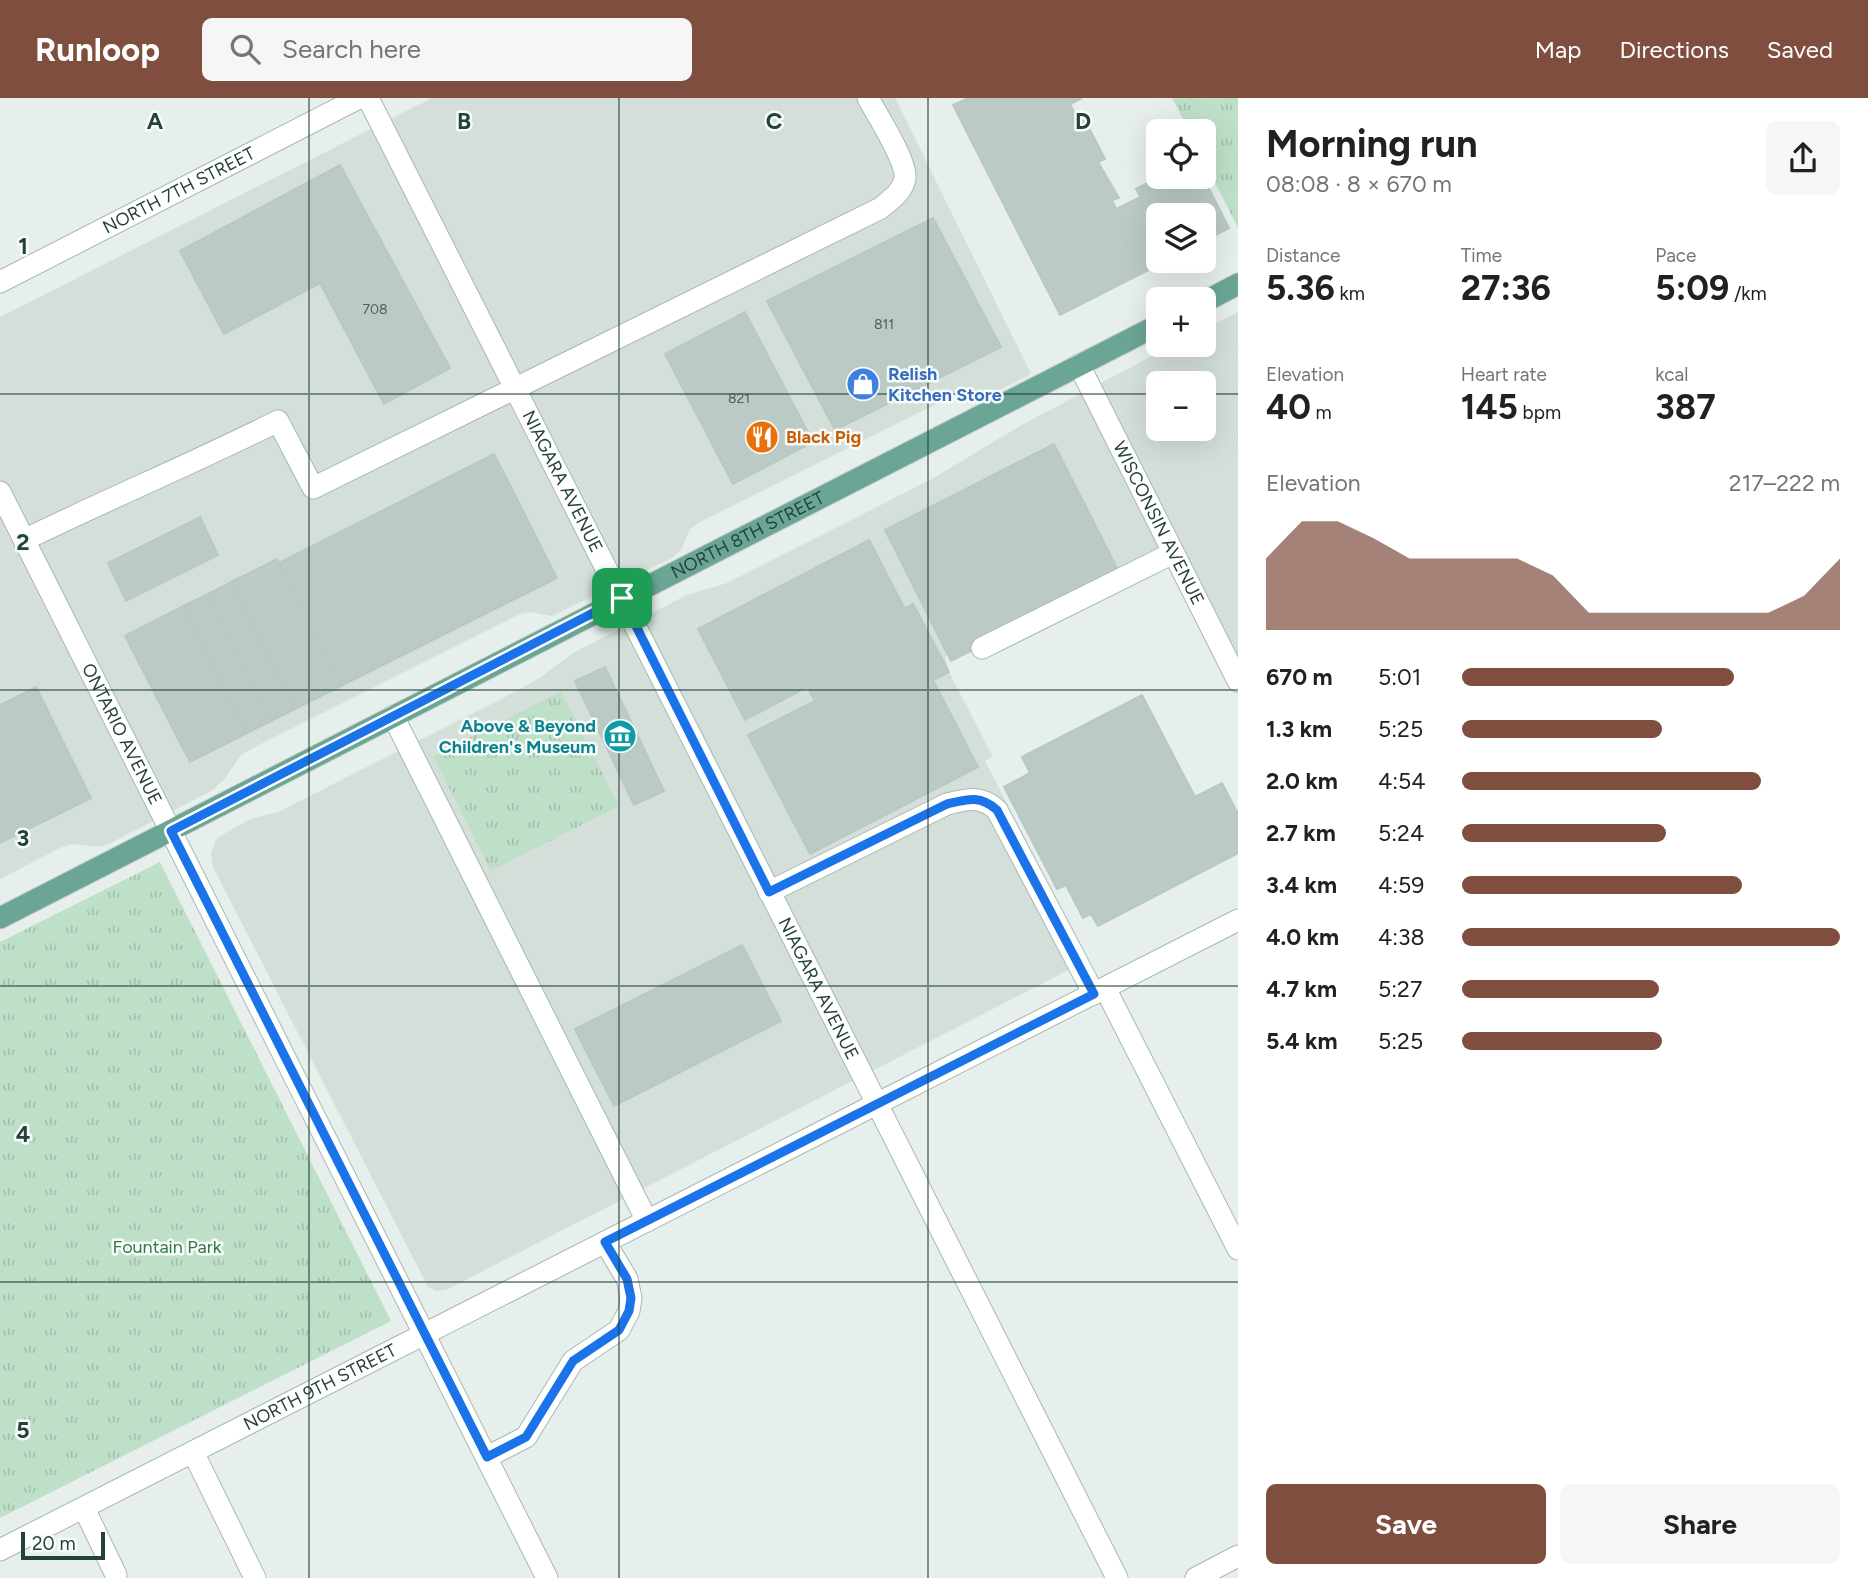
<!DOCTYPE html>
<html lang="en">
<head>
<meta charset="utf-8">
<style>
	:root { --surface:#fff; --page:#f6f6f6; --text:#202124; --muted:#757577; --accent:#7f4e3f }
	body { margin:0; font-family:Figtree,sans-serif; background:var(--page); color:var(--text); height:100vh; display:flex; flex-direction:column; font-size:26px; white-space:nowrap }
	* { box-sizing:border-box; margin:0 }
	p { font-size:23px; color:var(--muted) }
	.icon { flex:none; width:38px; height:38px; fill:none; stroke:currentColor; stroke-width:2; stroke-linecap:round; stroke-linejoin:round }
	.map { position:relative; flex:1; overflow:hidden }
	.panel { display:flex; flex-direction:column; background:var(--surface); width:630px }
	.panel>* { flex:none }
	.tools { position:absolute; left:1146px; top:21px; display:grid; gap:14px }
	.tools a { display:grid; place-items:center; width:70px; height:70px; border-radius:10px; background:var(--surface); box-shadow:0 7px 28px #0002; font-size:35px }
	.scale { position:absolute; left:21px; bottom:18px; width:84px; box-sizing:border-box; padding-left:7px; border:4px solid #24423a; border-top:0; font-size:19px; line-height:24px; white-space:nowrap; color:#24423a; -webkit-text-stroke:5px #f7fbf9; paint-order:stroke }
	.pin { position:absolute; display:grid; place-items:center; width:60px; height:60px; color:#fff; margin:-30px; border-radius:14px; box-shadow:0 4px 10px #0006 }
	.round { display:grid; place-items:center; flex:none; width:74px; height:74px; border-radius:10px; background:var(--page) }
	.overview { display:flex; align-items:center; justify-content:space-between; height:119px; padding:0 28px }
	h1 { font-size:38px; font-weight:700; line-height:52px }
	.stats { display:grid; grid-template-columns:repeat(3,1fr); gap:10px; height:119px; padding:7px 28px }
	.stats div { display:grid; align-content:center }
	.stats b { font-size:35px; font-weight:700 }
	.stats small { font-size:19px; font-weight:400 }
	.stats p { font-size:19px }
	.chart { height:196px; padding:14px 28px }
	.chart p { display:flex; justify-content:space-between }
	.chart svg { width:100%; height:126px; margin-top:7px; fill:var(--accent); opacity:.7 }
	.button { display:flex; gap:14px; margin-top:auto; padding:14px 28px }
	.button a { flex:1; height:80px; border-radius:10px; background:var(--accent); color:#fff; font-size:28px; font-weight:700; line-height:80px; text-align:center }
	.button a+a { background:var(--page); color:var(--text) }
	ul { padding:0 28px; list-style:none; font-size:23px }
	li { display:grid; grid-template-columns:112px 84px 1fr; align-items:center; height:52px }
	li i { height:18px; border-radius:9px; background:var(--accent) }
	header { display:flex; align-items:center; gap:42px; box-sizing:border-box; height:98px; padding:0 35px; background:var(--accent); color:#fff }
	header strong { font-size:33px }
	nav { display:flex; gap:38px; margin-inline-start:auto; font-size:24px }
	.search { width:490px; height:63px; background:var(--page); display:flex; align-items:center; gap:18px; box-sizing:border-box; padding:0 24px; border-radius:10px; color:var(--muted); font-size:26px }
	main { display:flex; flex:1; min-height:0 }
	.map>svg:first-child { display:block }
	.built { fill:#d4dfda; fill-rule:evenodd }
	.park { fill:url(#park-tufts) }
	.building { fill:#bbcac4; stroke:#b8c9c2; stroke-width:2 }
	.lines { fill:none; stroke-linecap:round; stroke-linejoin:round }
	.minor-casing { stroke:#a8b8b2; stroke-width:23 }
	.major-casing { stroke:#c2cac8; stroke-width:23 }
	.minor { stroke:#fff; stroke-width:21 }
	.major { stroke:#6aa596; stroke-width:21 }
	.route-casing { stroke:#fff; stroke-width:14 }
	.route { stroke:#1a73e8; stroke-width:9 }
	.grid { fill:none; stroke:#24423a; stroke-width:2; stroke-opacity:0.55 }
	.labels { text-anchor:middle; dominant-baseline:central; stroke-width:5; stroke-linejoin:round; paint-order:stroke }
	.number-label { font-size:14px; fill:#4a645c }
	.street-label { font-size:18px; fill:#24423a; stroke:#f7fbf9 }
	.shop-label { font-size:18px; font-weight:bold; fill:#366cbe; stroke:#f7fbf9; text-anchor:start }
	.food-label { font-size:18px; font-weight:bold; fill:#c56008; stroke:#f7fbf9; text-anchor:start }
	.culture-label { font-size:18px; font-weight:bold; fill:#0d838f; stroke:#f7fbf9; text-anchor:end }
	.park-label { font-size:18px; fill:#2d7a4b; stroke:#f7fbf9 }
	.grid-label { font-size:23px; text-anchor:middle; font-weight:bold; fill:#24423a; stroke:#f7fbf9; stroke-width:5; stroke-linejoin:round; paint-order:stroke }
</style>
</head>
<body>
<header>
<strong>Runloop</strong>
<div class="search"><svg class="icon" aria-label="search" viewBox="0 0 24 24"><circle cx="10" cy="10" r="6"/><path d="M15 15l6 6"/></svg>Search here</div>
<nav><a>Map</a><a>Directions</a><a>Saved</a></nav>
</header>
<main>
<div class="map">
<svg width="1238" height="1480" viewBox="0 0 1238 1480">
	<defs>
		<pattern id="park-tufts" width="24" height="20" patternUnits="userSpaceOnUse" patternTransform="scale(1.75)"><rect width="24" height="20" fill="#bfe0c8"/><path d="M3 7l-1-3M5 7V3M7 7l1-3M15 17l-1-3M17 17v-4M19 17l1-3" fill="none" stroke="#a4c1ad"/></pattern>
	</defs>
	<rect width="100%" height="100%" fill="#e6efeb"/>
	<g class="built">
		<polygon points="432,0 895,0 1031,276 990,297 979,299 956,296 700,424 690,431 681,452 672,460 552,518 530,514 520,516 257,648 241,657 224,682 211,693 113,744 100,749 73,746 62,749 0,781 0,219"/>
		<path d="M1238 214V559L1176 440 945 558 949 574 993 659 985 663 1088 862 446 1192 436 1193 428 1189 213 769 211 755 217 740 250 721 278 714 505 599 538 581 573 555 687 497 727 485 932 381 1018 329 1173 247H1204V231ZM1158 285H1204V331H1158Z"/>
	</g>
	<g class="park">
		<polygon points="1172,0 1238,0 1238,130 1204,63 1204,33 1189,33"/>
		<polygon points="561,593 619,708 491,773 433,658"/>
		<polygon points="160,764 391,1223 0,1420 0,844"/>
	</g>
	<g class="building">
		<polygon points="969,0 1082,0 1070,6 1079,25 1085,22 1105,61 1098,64 1119,100 1112,102 1116,111 1141,99 1136,91 1159,79 1163,83 1172,79 1203,79 1229,130 1204,143 1204,117 1158,117 1158,163 1166,163 1060,217 953,7"/>
		<polygon points="340,67 450,270 384,306 320,185 224,236 180,153"/>
		<polygon points="933,120 1001,249 835,332 767,203"/>
		<polygon points="745,214 813,344 733,386 665,256"/>
		<polygon points="1054,346 1120,476 951,563 885,432"/>
		<polygon points="494,356 557,480 341,588 279,465"/>
		<polygon points="200,419 218,457 126,503 108,465"/>
		<polygon points="869,442 905,511 913,506 949,574 933,582 978,669 810,756 748,637 815,603 807,589 745,622 698,531"/>
		<polygon points="277,461 341,588 295,611 231,484"/>
		<polygon points="231,484 295,611 271,623 208,496"/>
		<polygon points="208,496 271,623 247,635 183,508"/>
		<polygon points="183,508 247,635 190,664 125,538"/>
		<polygon points="605,569 664,693 634,707 575,583"/>
		<polygon points="36,589 91,700 0,745 0,607"/>
		<polygon points="1142,597 1195,699 1222,685 1238,716 1238,755 1098,828 1091,816 1083,820 1066,787 1057,791 1004,689 1030,675 1022,659"/>
		<polygon points="742,847 781,923 614,1008 575,931"/>
	</g>
	<g class="lines">
		<defs>
			<g id="minor">
				<path id="s1" d="M368 0C619 493 866 987 1117 1480"/>
				<path id="s2" d="M0 184 359 0"/>
				<path id="s3" d="M1079 267 1238 583"/>
				<path id="s4" d="M0 394 547 1480"/>
				<path d="M24 442C108 401 194 365 278 323L313 390 881 110C890 102 903 94 905 80 907 63 877 17 868 0"/>
				<polyline points="982,550 1173,455"/>
				<polyline points="393,618 647,1123"/>
				<path d="M769 794 947 706C968 701 980 697 997 712L1094 896"/>
				<polyline points="1105,890 1238,1151"/>
				<polyline points="194,1356 255,1480"/>
				<polyline points="487,1359 526,1339 573,1263 619,1232 629,1213 631,1200 627,1181 605,1144"/>
				<polyline points="84,1410 116,1477"/>
				<path id="s5" d="M0 1452 1238 822"/>
				<polyline points="1196,1480 1238,1458"/>
			</g>
			<g id="major">
				<polyline points="1204,204 1238,186"/>
				<path id="s6" d="M0 820 1158 227"/>
			</g>
		</defs>
		<use href="#minor" class="minor-casing"/>
		<use href="#major" class="major-casing"/>
		<use href="#minor" class="minor"/>
		<use href="#major" class="major"/>
	</g>
	<g class="lines">
		<defs>
			<path id="route" d="M622 500 769 794 947 706C968 701 980 697 997 712L1094 896 605 1144 627 1181 631 1200 629 1213 619 1232 573 1263 526 1339 487 1359 171 733Z"/>
		</defs>
		<use href="#route" class="route-casing"/>
		<use href="#route" class="route"/>
	</g>
	<path class="grid" d="M309 0V1480M619 0V1480M928 0V1480M0 296H1158M1204 296H1238M0 592H1238M0 888H1238M0 1184H1238"/>
	<defs>
		<symbol id="shop-disc" viewBox="-11 -11 22 22"><circle r="9.5" fill="#3f7fe0" stroke="#f7fbf9"/><path d="M-5-2.5h2.3a2.7 3.5 0 0 1 5.4 0H5L5.5 6h-11ZM-1.5-2.5h3a1.5 2.3 0 0 0-3 0Z" fill="#fff"/></symbol>
		<symbol id="restaurant-disc" viewBox="-11 -11 22 22"><circle r="9.5" fill="#e8710a" stroke="#f7fbf9"/><path d="M-5-6h1v4h1v-4h1v4h1v-4h1v5L-1.5 .5V6h-2V.5L-5-1ZM5-6V6H3V1.5H1.5Q1.5-4 5-6Z" fill="#fff"/></symbol>
		<symbol id="museum-disc" viewBox="-11 -11 22 22"><circle r="9.5" fill="#0f9aa8" stroke="#f7fbf9"/><path d="M0-6L6-3V-2H-6V-3ZM-5-1h2V3h-2ZM-1-1h2V3h-2ZM3-1h2V3H3ZM-6 4H6V6H-6Z" fill="#fff"/></symbol>
	</defs>
	<g fill-rule="evenodd">
		<use href="#shop-disc" x="844" y="267" width="38" height="38"/>
		<use href="#restaurant-disc" x="743" y="320" width="38" height="38"/>
		<use href="#museum-disc" x="601" y="619" width="38" height="38"/>
	</g>
	<g class="labels">
		<g class="number-label">
			<text x="375" y="211">708</text>
			<text x="884" y="226">811</text>
			<text x="739" y="300">821</text>
		</g>
		<g class="street-label">
			<text stroke="none"><textPath href="#s2" startOffset="201">NORTH 7TH STREET</textPath></text>
			<text stroke="none"><textPath href="#s1" startOffset="430">NIAGARA AVENUE</textPath></text>
			<text stroke="none"><textPath href="#s3" startOffset="177">WISCONSIN AVENUE</textPath></text>
			<text stroke="none"><textPath href="#s6" startOffset="840">NORTH 8TH STREET</textPath></text>
			<text stroke="none"><textPath href="#s4" startOffset="271">ONTARIO AVENUE</textPath></text>
			<text stroke="none"><textPath href="#s1" startOffset="998">NIAGARA AVENUE</textPath></text>
			<text stroke="none"><textPath href="#s5" startOffset="359">NORTH 9TH STREET</textPath></text>
		</g>
		<g class="shop-label">
			<text x="888" y="276">Relish<tspan x="888" dy="21">Kitchen Store</tspan></text>
		</g>
		<g class="food-label">
			<text x="786" y="339">Black Pig</text>
		</g>
		<g class="culture-label">
			<text x="596" y="628">Above &amp; Beyond<tspan x="596" dy="21">Children's Museum</tspan></text>
		</g>
		<g class="park-label">
			<text x="167" y="1149">Fountain Park</text>
		</g>
	</g>
	<g class="grid-label">
		<text x="155" y="31">A</text>
		<text x="464" y="31">B</text>
		<text x="774" y="31">C</text>
		<text x="1083" y="31">D</text>
		<text x="23" y="156">1</text>
		<text x="23" y="452">2</text>
		<text x="23" y="748">3</text>
		<text x="23" y="1044">4</text>
		<text x="23" y="1340">5</text>
	</g>
</svg>
<div class="tools">
<a><svg class="icon" aria-label="locate" viewBox="0 0 24 24"><circle cx="12" cy="12" r="6"/><path d="M12 2v4M12 18v4M2 12h4M18 12h4"/></svg></a>
<a><svg class="icon" aria-label="layers" viewBox="0 0 24 24"><path d="M12 4l9 5-9 5-9-5zM3 14l9 5 9-5"/></svg></a>
<a>+</a>
<a>−</a>
</div>
<div class="scale">20 m</div>
<div class="pin" style="left:622px;top:500px;background:#1e9e55"><svg class="icon" aria-label="arrive" viewBox="0 0 24 24"><path d="M6 21V4h12l-3 4 3 4H6"/></svg></div>
</div>
<section class="panel">
<div class="overview"><div><h1>Morning run</h1><p>08:08 · 8 × 670 m</p></div><a class="round"><svg class="icon" aria-label="share" viewBox="0 0 24 24"><path d="M12 15V3M7 8l5-5 5 5M5 13v7h14v-7"/></svg></a></div>
<div class="stats">
<div><p>Distance</p><b>5.36<small> km</small></b></div>
<div><p>Time</p><b>27:36</b></div>
<div><p>Pace</p><b>5:09<small> /km</small></b></div>
</div>
<div class="stats">
<div><p>Elevation</p><b>40<small> m</small></b></div>
<div><p>Heart rate</p><b>145<small> bpm</small></b></div>
<div><p>kcal</p><b>387</b></div>
</div>
<div class="chart"><p><span>Elevation</span>217–222 m</p>
<svg viewBox="0 0 160 44" preserveAspectRatio="none"><path d="M0 44V19L10 6L20 6L30 12L40 19L50 19L60 19L70 19L80 25L90 38L100 38L110 38L120 38L130 38L140 38L150 32L160 19V44z"/></svg>
</div>
<ul>
<li><b>670 m</b>5:01<i style="width:72%"></i></li>
<li><b>1.3 km</b>5:25<i style="width:53%"></i></li>
<li><b>2.0 km</b>4:54<i style="width:79%"></i></li>
<li><b>2.7 km</b>5:24<i style="width:54%"></i></li>
<li><b>3.4 km</b>4:59<i style="width:74%"></i></li>
<li><b>4.0 km</b>4:38<i style="width:100%"></i></li>
<li><b>4.7 km</b>5:27<i style="width:52%"></i></li>
<li><b>5.4 km</b>5:25<i style="width:53%"></i></li>
</ul>
<div class="button"><a>Save</a><a>Share</a></div>
</section>
</main>
</body>
</html>
